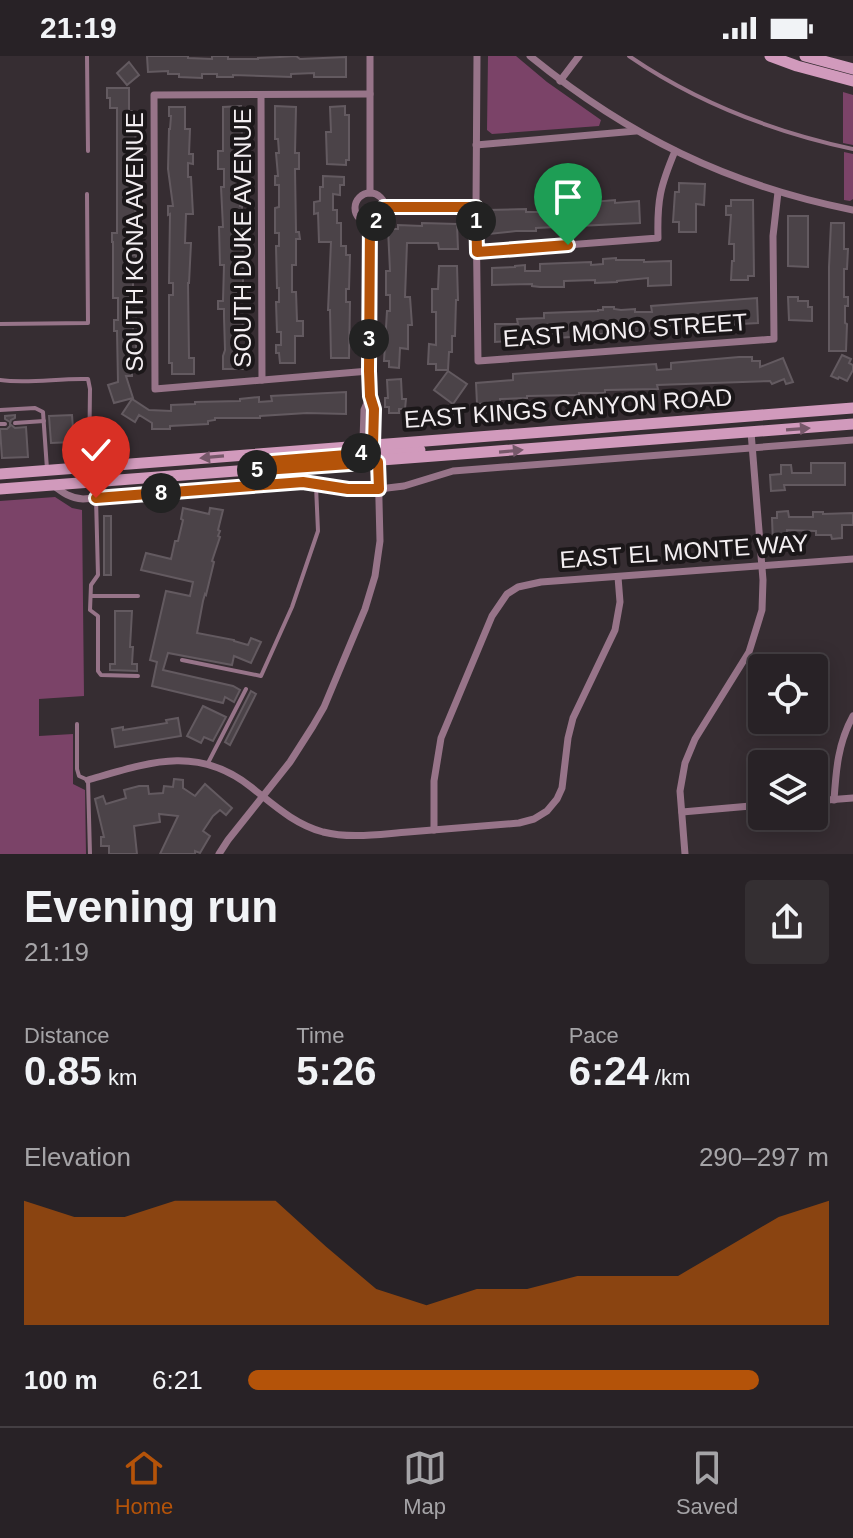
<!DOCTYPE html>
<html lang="en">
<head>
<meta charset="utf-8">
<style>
	:root { --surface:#282226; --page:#342f32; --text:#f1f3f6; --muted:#a5a4a7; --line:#443f43; --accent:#b45309 }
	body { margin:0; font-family:Helvetica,sans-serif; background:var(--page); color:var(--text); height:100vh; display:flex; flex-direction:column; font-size:30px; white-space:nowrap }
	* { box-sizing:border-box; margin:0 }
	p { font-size:26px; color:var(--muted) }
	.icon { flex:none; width:44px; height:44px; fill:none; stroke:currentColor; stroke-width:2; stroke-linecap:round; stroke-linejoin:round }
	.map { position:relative; height:798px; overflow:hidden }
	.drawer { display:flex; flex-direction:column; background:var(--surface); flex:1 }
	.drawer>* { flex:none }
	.tools { position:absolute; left:748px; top:598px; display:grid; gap:16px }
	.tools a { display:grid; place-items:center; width:80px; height:80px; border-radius:8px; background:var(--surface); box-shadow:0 4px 20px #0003,0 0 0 2px var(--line); font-size:40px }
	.pin { position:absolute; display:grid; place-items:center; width:68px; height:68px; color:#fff; margin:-82px -34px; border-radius:50% 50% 50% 0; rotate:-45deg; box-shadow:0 0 8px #0007 }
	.pin .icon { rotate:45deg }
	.km { position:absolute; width:40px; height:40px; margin:-20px; border-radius:50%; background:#222; color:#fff; font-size:22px; line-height:40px; text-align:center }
	.round { display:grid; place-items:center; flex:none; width:84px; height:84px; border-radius:8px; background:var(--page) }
	.overview { display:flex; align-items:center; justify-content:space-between; height:136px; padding:0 24px }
	h1 { font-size:44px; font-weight:800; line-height:60px }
	.metrics { display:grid; grid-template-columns:repeat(3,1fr); gap:12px; height:136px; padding:8px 24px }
	.metrics div { display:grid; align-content:center }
	.metrics b { font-size:40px; font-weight:800 }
	.metrics small { font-size:22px; font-weight:400 }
	.metrics p { font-size:22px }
	.chart { height:224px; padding:16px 24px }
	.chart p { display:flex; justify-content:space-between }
	.chart svg { width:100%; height:144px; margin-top:8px; fill:var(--accent); opacity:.7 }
	ul { padding:0 24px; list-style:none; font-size:26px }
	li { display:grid; grid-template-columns:128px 96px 1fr; align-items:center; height:60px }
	li i { height:20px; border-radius:10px; background:var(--accent) }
	.status { display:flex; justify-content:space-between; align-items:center; height:56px; padding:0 40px; background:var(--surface); direction:ltr }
	.status svg { height:22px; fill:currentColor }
	.dock { display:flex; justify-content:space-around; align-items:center; height:112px; border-top:2px solid var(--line); background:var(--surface); font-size:22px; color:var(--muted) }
	.dock a { display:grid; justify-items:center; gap:4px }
	.dock .current { color:var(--accent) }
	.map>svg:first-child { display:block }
	.green { fill:#7b4368 }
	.building { fill:#4b4348; stroke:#635a60; stroke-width:2 }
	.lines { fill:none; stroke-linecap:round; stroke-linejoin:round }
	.lane { stroke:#977489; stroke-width:4 }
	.street { stroke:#977489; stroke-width:7 }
	.secondary { stroke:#d19abc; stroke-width:11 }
	.oneway { fill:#76586a }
	.route-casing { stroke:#fff; stroke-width:16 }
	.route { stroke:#b45309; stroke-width:10 }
	.labels { text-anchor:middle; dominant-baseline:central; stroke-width:8; stroke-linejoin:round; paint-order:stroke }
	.street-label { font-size:24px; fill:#f3eef1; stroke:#1b1719 }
</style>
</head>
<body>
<div class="status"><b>21:19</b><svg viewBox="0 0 49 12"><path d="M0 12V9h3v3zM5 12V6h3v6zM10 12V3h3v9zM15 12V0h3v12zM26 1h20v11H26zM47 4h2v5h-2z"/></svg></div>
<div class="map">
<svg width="853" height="798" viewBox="0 0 853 798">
	<rect width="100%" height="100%" fill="#362d32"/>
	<g class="green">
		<polygon points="488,0 516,0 547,26 601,64 599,70 492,78 487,74"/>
		<polygon points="843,36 853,39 853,89 843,87"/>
		<polygon points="844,96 853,98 853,143 850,145 844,144"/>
		<polygon points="55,441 72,452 82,454 84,640 39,643 39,680 73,678 73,728 85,734 86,798 0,798 0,445"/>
	</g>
	<g class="building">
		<polygon points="147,0 188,0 188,2 212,3 212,0 228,0 228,3 258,3 258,2 280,1 296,0 300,3 346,1 346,21 314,21 314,17 291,18 291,21 233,19 233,21 217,21 217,18 202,18 202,22 179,21 179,18 168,18 168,15 148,16"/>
		<polygon points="129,6 139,19 127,29 117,17"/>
		<polygon points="107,32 129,32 129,55 132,55 132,64 136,64 135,87 132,87 132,100 134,100 134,122 136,122 136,132 134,132 136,164 135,177 132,176 132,199 136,199 136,221 133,221 133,243 136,243 136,266 133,266 133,281 136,281 136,311 132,311 132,320 126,320 133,342 114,347 108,329 118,326 117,275 114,275 114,264 118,264 118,242 113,242 113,186 112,186 112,177 117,177 117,52 110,52 110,42 107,42"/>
		<polygon points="241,50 242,82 239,82 239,104 242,104 242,128 239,128 239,140 240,150 242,150 243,211 243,227 240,227 239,242 242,242 243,279 239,279 239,294 242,294 243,313 223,313 223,300 225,294 224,261 224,253 218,253 218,245 223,245 224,209 220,209 219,171 223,171 221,131 224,131 224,113 218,113 218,95 223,95 223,51"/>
		<polygon points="275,50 296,51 295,97 299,97 299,113 295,113 296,176 299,176 300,183 296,183 296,209 292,209 292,236 296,236 297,265 303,265 303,280 295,280 295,307 280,307 279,297 276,297 276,289 281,289 281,276 277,276 276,246 279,246 279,232 277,232 276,190 279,190 279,177 275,177 275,152 279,151 279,129 275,129 275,120 278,120 276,97 279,97 278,83 275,83"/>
		<polygon points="345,50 345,59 349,59 349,104 346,104 346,109 327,108 326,76 331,76 330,51"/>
		<polygon points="169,51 185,51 185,73 190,73 189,98 193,98 193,108 188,107 188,121 191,121 193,158 186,158 185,187 191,187 189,227 188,227 189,302 194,302 194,318 172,318 172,307 169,307 169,239 173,239 173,227 169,227 170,158 168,159 168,150 173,150 168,113 169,73 170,73 171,60 169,60"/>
		<polygon points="323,120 344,121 344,129 340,129 340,139 333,138 333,154 337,154 337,167 341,167 341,190 346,190 346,199 350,199 349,233 346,233 346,246 350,246 349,302 331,302 330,254 328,254 331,186 319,186 318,157 314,158 314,146 320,145 320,131 323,131"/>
		<polygon points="679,127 705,128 704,149 696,148 696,176 679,176 679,166 673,166 675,136 679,136"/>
		<polygon points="615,144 615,147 639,145 640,167 536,172 536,175 516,175 489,178 487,154 526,153 526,156 540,156 545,154 545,150"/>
		<polygon points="731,144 753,144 754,220 748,220 748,224 731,224 732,205 734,205 734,188 729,188 731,159 726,159 726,150 731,150"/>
		<polygon points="788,160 808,160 808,211 788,210"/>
		<polygon points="422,167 457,168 458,193 439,193 438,187 407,187 405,241 410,241 412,269 408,269 408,293 400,292 399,312 389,311 389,305 384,305 387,255 390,255 390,239 386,239 386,215 390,215 388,173 398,173 398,169 422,170"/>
		<polygon points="831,167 844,167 844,193 848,193 847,213 844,213 844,241 848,241 848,250 845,250 845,267 847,268 846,295 829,295 829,211"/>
		<polygon points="616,202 616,204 644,204 644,206 671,205 671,229 648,230 648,222 617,225 617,226 595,227 595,224 564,225 564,231 540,231 532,230 532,228 492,229 492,212 515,211 515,210 525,209 525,215 540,215 540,208 591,206 591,209 603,208 603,203"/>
		<polygon points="439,210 457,210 458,244 456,244 455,280 452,280 452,296 449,296 448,314 436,314 436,308 428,308 429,288 436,289 436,256 432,256 432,233 438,233"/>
		<polygon points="788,241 798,241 798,245 808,245 808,251 812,251 812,265 789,264"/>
		<polygon points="757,242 758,267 705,270 705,266 691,267 691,272 609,278 598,278 598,274 584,275 585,280 495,286 495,268 518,268 517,263 544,262 544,257 598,255 598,254 603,254 603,251 614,251 614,253 621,254 635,253 635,256 652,256 651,250"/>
		<polygon points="842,299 851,303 849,307 853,309 853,314 847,325 839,321 838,323 831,320"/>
		<polygon points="739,301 752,301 752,305 760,305 760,311 783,302 793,326 786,328 784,323 772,328 770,325 657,329 658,333 605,334 605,337 579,337 579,339 527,340 527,342 500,343 500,346 477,348 476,327 513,324 513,318 656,308 657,314 671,313 671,307"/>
		<polygon points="448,315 467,328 453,348 434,334"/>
		<polygon points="401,323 402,343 406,343 405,353 399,353 399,357 389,357 389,351 385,351 385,342 388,342 387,324"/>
		<polygon points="346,336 346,358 307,357 260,360 260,362 215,362 215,364 208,365 208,368 170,370 170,373 152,373 152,367 139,359 135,366 122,358 132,343 149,354 171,355 171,349 195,348 195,346 240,345 240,343 259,341 259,346 272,345 271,340"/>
		<polygon points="15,359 15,362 11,364 10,368 15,372 26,371 28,401 2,402 0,373 7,373 10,370 10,366 5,363 5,360"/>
		<polygon points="72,359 74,386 51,387 49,360"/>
		<polygon points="811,407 845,407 845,429 784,429 785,434 771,435 770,419 781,418 781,409 791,409 792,417 811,417"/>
		<polygon points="183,452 209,458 210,452 223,454 218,474 220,475 218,480 220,481 212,505 214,506 206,539 205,538 203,545 197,577 234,584 234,585 248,589 251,582 261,586 251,607 234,600 232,609 168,597 163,614 233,630 240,634 234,646 225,641 223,647 152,630 157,606 150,604 166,535 190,540 193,526 141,514 146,497 171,503 175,485 178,485 183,464 181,463"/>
		<polygon points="788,455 789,461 813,461 813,456 823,456 823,458 853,457 853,469 842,469 842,482 832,483 831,479 816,479 816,475 787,474 788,487 773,488 772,462 777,462 777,456"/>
		<rect x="104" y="460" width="7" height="59"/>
		<polygon points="115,555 132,555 130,591 133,591 132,608 137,608 137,615 110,614 110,608 115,608"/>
		<polygon points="251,635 256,638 230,689 225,686"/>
		<polygon points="203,650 226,661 213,685 204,681 201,687 187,680"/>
		<polygon points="178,662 181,680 115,691 112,673 123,671 123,674 167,667 166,664"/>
		<polygon points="174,723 183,724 183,732 195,740 205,728 232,752 226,759 220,754 213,760 203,775 210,780 200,797 195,795 195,798 160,798 178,760 159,758 160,766 134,770 137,798 109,798 109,790 101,790 101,781 104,781 95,743 103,740 106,748 126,742 124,734 139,730 148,730 149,738 163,737 164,730 173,731"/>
	</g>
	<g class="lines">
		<g class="lane">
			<polyline points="87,0 88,95"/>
			<path d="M629 0C696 46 774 76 853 93"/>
			<polyline points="0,268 88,267 87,138"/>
			<path d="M0 324C29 328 58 322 88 323L90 333 89 411 92 424"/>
			<polyline points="0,354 35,352 43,356 47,413"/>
			<polyline points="15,367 44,365"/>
			<polyline points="0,368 5,368"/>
			<polyline points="96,442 98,519 91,529 90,554 98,560 98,615 101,619 138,620"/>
			<polyline points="91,540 138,540"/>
			<polyline points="182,604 261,620 292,551 318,475 316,430"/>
			<polyline points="77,668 77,713 79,720 88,724 90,798"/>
			<polyline points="207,709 246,633"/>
		</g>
		<g class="street">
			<polyline points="370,0 370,137"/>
			<polyline points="477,0 476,151 478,305 774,283 773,180 778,136"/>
			<path d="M530 0C628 80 728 129 853 154"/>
			<polyline points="560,25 579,0"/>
			<polyline points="261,39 262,324"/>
			<polyline points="476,89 636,75"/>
			<circle cx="370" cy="152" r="15"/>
			<polyline points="384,151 476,151"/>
			<path d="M370 166C370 216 368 266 369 316 369 341 376 364 373 389"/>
			<path d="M477 196 658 182C657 144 660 131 675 95"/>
			<polyline points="369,315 155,333 154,39 370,38"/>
			<polyline points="361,390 363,384 364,354 370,340"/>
			<path d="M53 429C63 437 70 442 83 443L303 426 348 433H379L404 430 453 415 853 384"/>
			<path d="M88 724C147 707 197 688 251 731 274 749 294 768 323 776 351 783 380 778 408 776 445 773 482 770 519 767L534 763 547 755 557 743 562 732 568 682 573 662 615 574 620 546 618 521"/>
			<path d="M834 744C836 714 838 687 853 660"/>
			<polyline points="814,745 853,742"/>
			<polyline points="682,756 762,749"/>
			<polyline points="434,774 434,725 441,682 492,560 507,538 518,531 541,526 853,503"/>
			<polyline points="219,798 228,784 290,706 313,670 324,651 365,553 375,520 380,485 378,406"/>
			<polyline points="685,798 680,735 685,707 695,683 749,596 762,554 763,524 751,376"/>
		</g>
		<g class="secondary">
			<polyline points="770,0 797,10 853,25"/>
			<polyline points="805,0 853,13"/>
			<polyline points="378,406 379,401 387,396 420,394"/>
			<polyline points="258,411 272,405 359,398 370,393"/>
			<polyline points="0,418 853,352"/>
			<polyline points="0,433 853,368"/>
		</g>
	</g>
	<defs><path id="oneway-solid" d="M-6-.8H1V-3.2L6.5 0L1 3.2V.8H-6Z" transform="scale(2)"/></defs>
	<g class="oneway">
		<use href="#oneway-solid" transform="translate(798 373) rotate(-4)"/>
		<use href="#oneway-solid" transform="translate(511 395) rotate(-5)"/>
		<use href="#oneway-solid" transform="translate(212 401) rotate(175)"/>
	</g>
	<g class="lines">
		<defs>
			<polyline id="route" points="96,442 303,426 348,433 379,433 378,406 249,415 272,405 359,398 369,395 373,389 374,353 370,340 369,315 370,166 379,163 384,151 476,151 477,196 568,189"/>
		</defs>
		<use href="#route" class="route-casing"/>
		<use href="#route" class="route"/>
	</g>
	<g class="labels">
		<g class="street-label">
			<text transform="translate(242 182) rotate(-90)">SOUTH DUKE AVENUE</text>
			<text transform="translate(134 186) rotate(-90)">SOUTH KONA AVENUE</text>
			<text transform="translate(625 274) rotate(-4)">EAST MONO STREET</text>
			<text transform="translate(568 352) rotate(-4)">EAST KINGS CANYON ROAD</text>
			<text transform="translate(684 495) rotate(-4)">EAST EL MONTE WAY</text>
		</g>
	</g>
</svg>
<div class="tools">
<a><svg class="icon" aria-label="locate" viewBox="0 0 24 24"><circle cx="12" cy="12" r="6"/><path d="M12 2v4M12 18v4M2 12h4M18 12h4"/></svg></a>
<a><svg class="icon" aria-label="layers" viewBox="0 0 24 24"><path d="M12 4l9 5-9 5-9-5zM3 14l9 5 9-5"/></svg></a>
</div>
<div class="pin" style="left:568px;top:189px;background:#1e9e55"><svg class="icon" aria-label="arrive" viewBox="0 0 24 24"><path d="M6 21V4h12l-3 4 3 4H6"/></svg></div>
<div class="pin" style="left:96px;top:442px;background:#d93025"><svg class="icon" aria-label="check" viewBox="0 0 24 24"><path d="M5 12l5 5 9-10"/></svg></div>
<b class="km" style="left:476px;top:165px">1</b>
<b class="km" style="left:376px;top:165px">2</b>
<b class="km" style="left:369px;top:283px">3</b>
<b class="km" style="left:361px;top:397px">4</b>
<b class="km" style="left:257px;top:414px">5</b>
<b class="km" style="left:161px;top:437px">8</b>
</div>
<section class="drawer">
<div class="overview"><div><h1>Evening run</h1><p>21:19</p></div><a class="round"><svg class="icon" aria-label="share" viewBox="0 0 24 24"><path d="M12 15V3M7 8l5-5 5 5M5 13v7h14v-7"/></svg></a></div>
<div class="metrics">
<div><p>Distance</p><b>0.85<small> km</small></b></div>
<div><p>Time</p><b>5:26</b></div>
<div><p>Pace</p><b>6:24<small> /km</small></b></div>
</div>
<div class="chart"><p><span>Elevation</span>290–297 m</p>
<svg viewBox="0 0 160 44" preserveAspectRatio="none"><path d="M0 44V6L10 11L20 11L30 6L40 6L50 6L60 20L70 33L80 38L90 33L100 33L110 29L120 29L130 29L140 20L150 11L160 6V44z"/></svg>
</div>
<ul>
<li><b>100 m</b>6:21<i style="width:88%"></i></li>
</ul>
</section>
<nav class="dock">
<a class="current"><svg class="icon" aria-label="home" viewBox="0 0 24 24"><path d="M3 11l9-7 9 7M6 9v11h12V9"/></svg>Home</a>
<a><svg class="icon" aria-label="map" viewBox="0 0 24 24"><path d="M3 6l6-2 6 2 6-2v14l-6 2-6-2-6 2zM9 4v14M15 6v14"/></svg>Map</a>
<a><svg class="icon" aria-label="saved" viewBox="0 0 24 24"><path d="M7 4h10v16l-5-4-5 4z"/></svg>Saved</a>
</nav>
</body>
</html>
